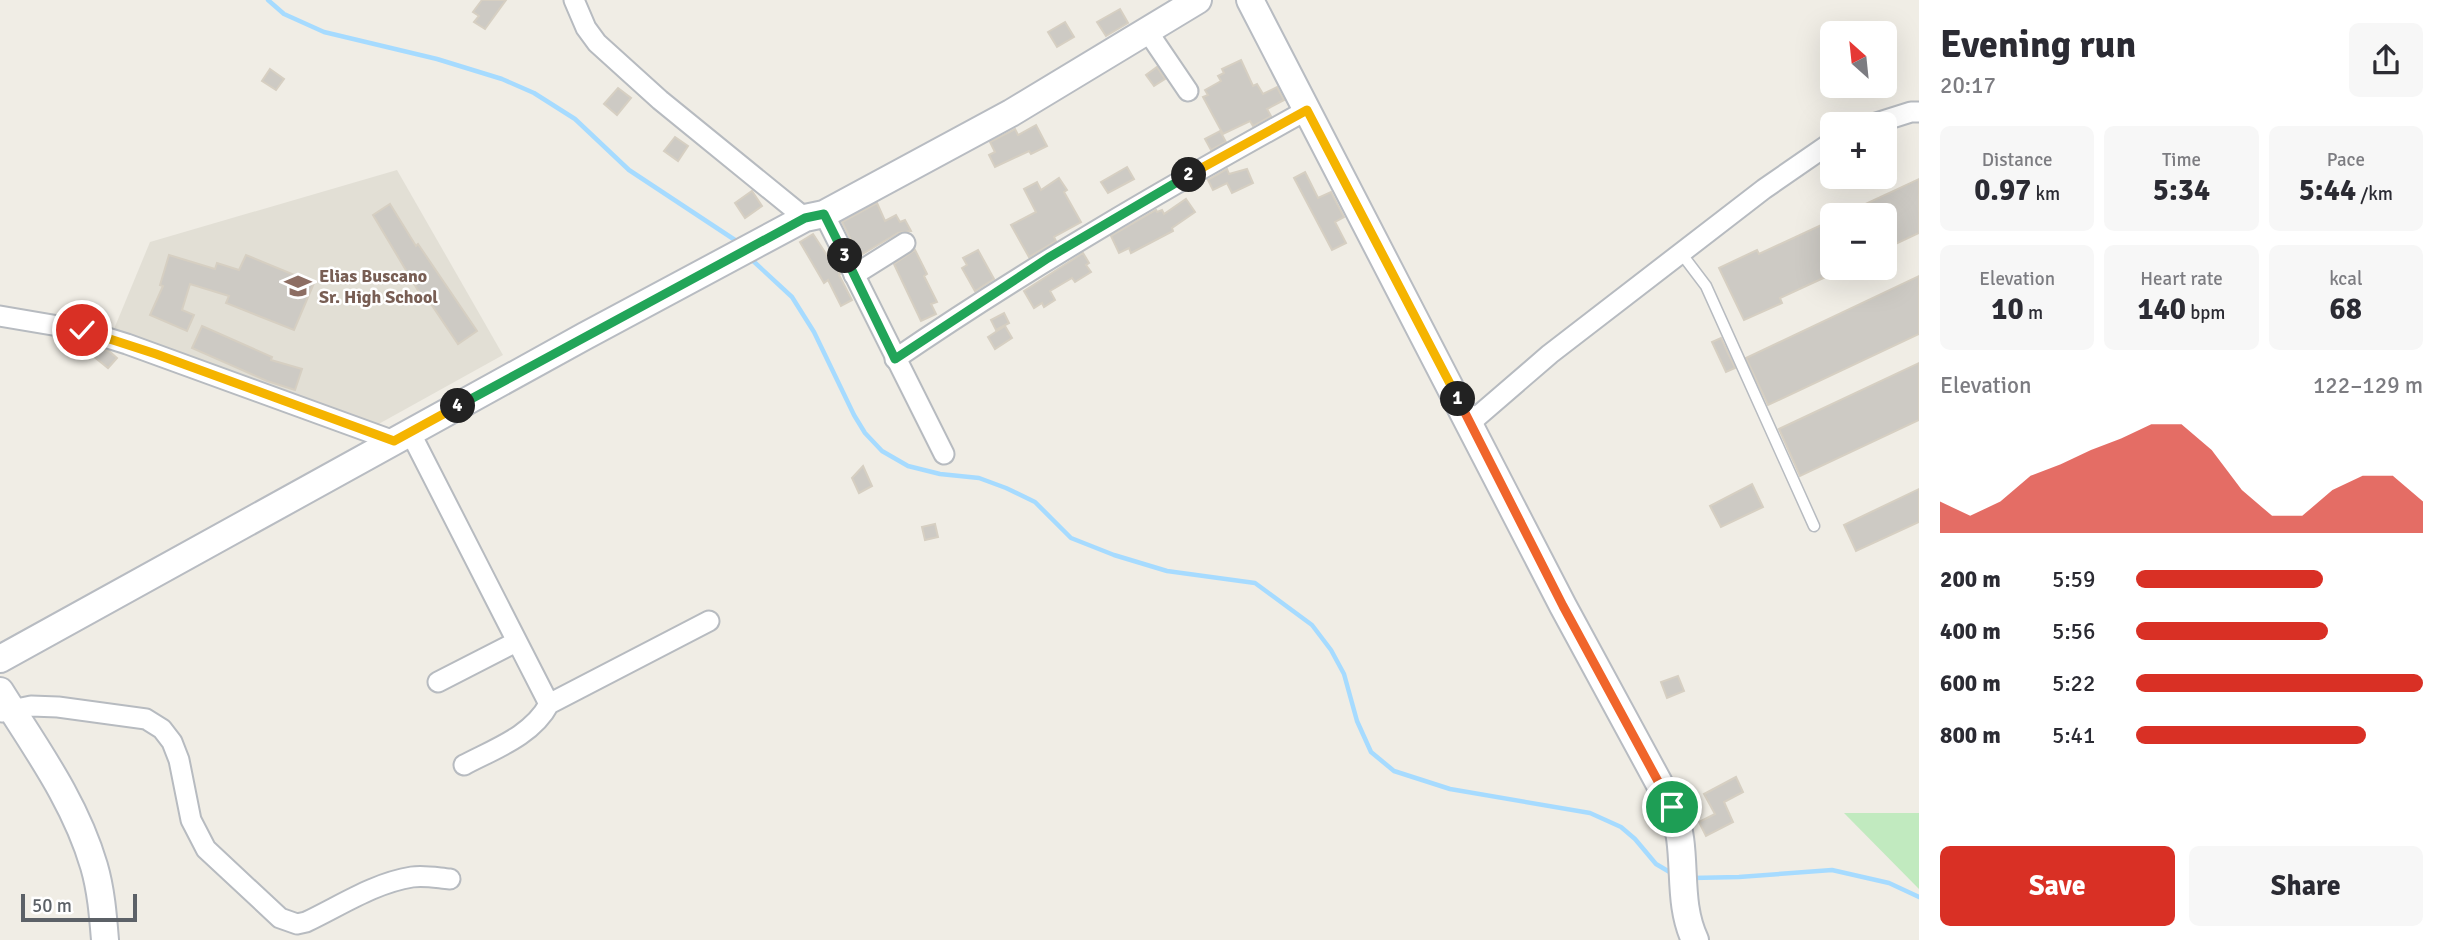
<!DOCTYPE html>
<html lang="en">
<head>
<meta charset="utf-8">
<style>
	:root { --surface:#fff; --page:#f7f7f7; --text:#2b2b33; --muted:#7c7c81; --accent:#d93025 }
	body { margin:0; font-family:Signika,sans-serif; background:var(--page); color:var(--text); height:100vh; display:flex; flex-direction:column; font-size:26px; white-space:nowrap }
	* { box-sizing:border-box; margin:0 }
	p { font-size:23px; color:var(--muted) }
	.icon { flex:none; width:38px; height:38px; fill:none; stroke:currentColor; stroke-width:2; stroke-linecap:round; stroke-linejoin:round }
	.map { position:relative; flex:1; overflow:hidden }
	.details { display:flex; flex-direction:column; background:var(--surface); width:525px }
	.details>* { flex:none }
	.needle { width:46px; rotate:333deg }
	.buttons { position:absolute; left:1820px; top:21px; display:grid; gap:14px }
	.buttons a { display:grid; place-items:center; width:77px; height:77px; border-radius:10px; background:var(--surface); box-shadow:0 7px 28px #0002; font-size:35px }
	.scale { position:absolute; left:21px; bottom:18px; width:116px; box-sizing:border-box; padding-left:7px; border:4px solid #5c6167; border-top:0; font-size:19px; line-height:24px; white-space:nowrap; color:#5c6167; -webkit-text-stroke:5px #fff; paint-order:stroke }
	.pin { position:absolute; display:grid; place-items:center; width:60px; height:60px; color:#fff; margin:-30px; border:4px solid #fff; border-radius:50%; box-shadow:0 2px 7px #0007 }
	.km { position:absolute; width:35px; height:35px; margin:-18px; border-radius:50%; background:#222; color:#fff; font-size:19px; line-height:35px; text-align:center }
	.round { display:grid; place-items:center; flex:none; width:74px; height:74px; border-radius:10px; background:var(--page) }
	.overview { display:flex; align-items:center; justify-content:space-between; height:119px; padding:0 21px }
	h1 { font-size:38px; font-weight:700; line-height:52px }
	.stats { display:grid; grid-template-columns:repeat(3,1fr); gap:10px; height:119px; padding:7px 21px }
	.stats div { display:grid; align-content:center; border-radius:10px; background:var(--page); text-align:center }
	.stats b { font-size:30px; font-weight:700 }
	.stats small { font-size:19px; font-weight:400 }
	.stats p { font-size:19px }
	.chart { height:196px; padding:14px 21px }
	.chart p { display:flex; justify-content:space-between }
	.chart svg { width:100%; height:126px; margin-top:7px; fill:var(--accent); opacity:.7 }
	.button { display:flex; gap:14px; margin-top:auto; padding:14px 21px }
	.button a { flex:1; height:80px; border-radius:10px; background:var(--accent); color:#fff; font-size:28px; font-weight:700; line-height:80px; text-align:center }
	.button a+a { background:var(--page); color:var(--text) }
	ul { padding:0 21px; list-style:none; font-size:23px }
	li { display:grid; grid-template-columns:112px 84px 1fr; align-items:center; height:52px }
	li i { height:18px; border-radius:9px; background:var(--accent) }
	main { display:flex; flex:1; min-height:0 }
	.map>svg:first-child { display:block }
	.education { fill:#e2dfd5 }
	.green { fill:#c1eabf }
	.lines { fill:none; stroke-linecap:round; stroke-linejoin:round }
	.stream { stroke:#a6dbff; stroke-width:4.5 }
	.building { fill:#cdcac4; stroke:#d6cfc2; stroke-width:2 }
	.lane-casing { stroke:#b7bbc0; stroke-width:13 }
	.street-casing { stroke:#b7bbc0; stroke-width:23 }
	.secondary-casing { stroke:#b8bcc2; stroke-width:30 }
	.lane { stroke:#fff; stroke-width:10 }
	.street { stroke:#fff; stroke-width:19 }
	.secondary { stroke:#fff; stroke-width:26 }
	.split-1-casing { stroke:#fff; stroke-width:14 }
	.split-2-casing { stroke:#fff; stroke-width:14 }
	.split-3-casing { stroke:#fff; stroke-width:14 }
	.split-4-casing { stroke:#fff; stroke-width:14 }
	.split-5-casing { stroke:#fff; stroke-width:14 }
	.split-1 { stroke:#f0652b; stroke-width:9 }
	.split-2 { stroke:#f5b400; stroke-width:9 }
	.split-3 { stroke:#22a559; stroke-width:9 }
	.split-4 { stroke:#22a559; stroke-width:9 }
	.split-5 { stroke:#f5b400; stroke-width:9 }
	.labels { text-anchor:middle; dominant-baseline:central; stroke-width:5; stroke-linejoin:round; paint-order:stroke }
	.education-label { font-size:18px; font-weight:bold; fill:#785e54; stroke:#fff; text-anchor:start }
</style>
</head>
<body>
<main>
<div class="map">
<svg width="1919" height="940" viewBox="0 0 1919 940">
	<rect width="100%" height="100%" fill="#f0ede5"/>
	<polygon class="education" points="397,170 503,355 375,426 114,329 150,242"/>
	<polygon class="green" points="1844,813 1919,813 1919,889"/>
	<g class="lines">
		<g class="stream">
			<polyline points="268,0 284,14 324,32 437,59 502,79 534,93 575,119 629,170 738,242"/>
			<polyline points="751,259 792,297 814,332 854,415 865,433 882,451 908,466 940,474 979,478 1006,488 1035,502 1071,538 1114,555 1167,571 1255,583 1312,625 1331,650 1344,674 1357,721 1371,752 1394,771 1450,789 1590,813 1621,827 1635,839 1656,864 1673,874"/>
			<polyline points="1692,878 1739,877 1832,870 1889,883 1919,897"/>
		</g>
	</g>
	<g class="building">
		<polygon points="482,0 506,0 485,29 474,22 479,16 473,12"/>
		<polygon points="1120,9 1128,23 1106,36 1097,22"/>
		<polygon points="1065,22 1074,37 1057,47 1048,32"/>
		<polygon points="1241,60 1253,86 1257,84 1263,94 1277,87 1284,100 1267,109 1271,116 1253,126 1250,121 1223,134 1203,97 1208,95 1205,90 1221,81 1218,76 1224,73 1222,69"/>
		<polygon points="1157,67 1165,79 1154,86 1146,75"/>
		<polygon points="270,69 284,79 276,90 262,81"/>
		<polygon points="618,88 631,98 617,115 604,104"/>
		<polygon points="1036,125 1047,146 1031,154 1029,151 995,167 989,155 995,152 990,142 1015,129 1018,135"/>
		<polygon points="1220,131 1226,142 1211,150 1205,139"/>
		<polygon points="675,137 688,146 678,161 664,151"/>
		<polygon points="1127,167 1134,179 1108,193 1101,182"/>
		<polygon points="1227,169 1229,174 1247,169 1253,183 1232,193 1227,183 1213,190 1208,180"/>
		<polygon points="1305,172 1318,198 1331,192 1344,217 1335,222 1346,243 1332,250 1294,178"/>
		<polygon points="1059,178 1067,190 1064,192 1081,222 1054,237 1056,241 1029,257 1011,225 1036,212 1024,189 1037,182 1041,190"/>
		<polygon points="1919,179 1919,233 1885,249 1885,215 1842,215"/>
		<polygon points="752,191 762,206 745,218 735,203"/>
		<polygon points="1186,199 1195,212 1172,228 1173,231 1131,253 1129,248 1119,253 1111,236 1156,210 1157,212 1162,210 1164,214"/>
		<polygon points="877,203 885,221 896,215 900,222 905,220 911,231 898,233 859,256 842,222"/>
		<polygon points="390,204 416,246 418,244 477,331 458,344 425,295 422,297 373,215"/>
		<polygon points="1832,220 1832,274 1780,298 1782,303 1744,320 1719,268 1757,250 1759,254"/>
		<polygon points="813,234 832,263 834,261 840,274 839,275 852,300 841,306 828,280 824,283 800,242"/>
		<polygon points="915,250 927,274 924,276 937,302 931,304 936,314 921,321 894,264"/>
		<polygon points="978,250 994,279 975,291 962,268 967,265 963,258"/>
		<polygon points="1083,253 1089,263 1086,265 1091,272 1075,282 1072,278 1050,291 1055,300 1044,307 1042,303 1034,308 1024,291"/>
		<polygon points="169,255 215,269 217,263 239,270 246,255 314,283 294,330 226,303 229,296 190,284 182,310 194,315 187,331 150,315 163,286 160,285"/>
		<polygon points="1919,276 1919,334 1768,405 1746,358"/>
		<polygon points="1004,313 1009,323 996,330 991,320"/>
		<polygon points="202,326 272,357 271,360 302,369 295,390 267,381 192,348"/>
		<polygon points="1005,326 1012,338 995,349 988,337"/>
		<polygon points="1721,338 1735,368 1726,372 1712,342"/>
		<polygon points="98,348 109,351 117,358 108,368 92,355"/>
		<polygon points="1919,363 1919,420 1800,476 1779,429"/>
		<polygon points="863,466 872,486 859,493 852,478"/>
		<polygon points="1752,484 1763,507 1721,527 1710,506"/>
		<polygon points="1919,489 1919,522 1856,551 1844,525"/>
		<polygon points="935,524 938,537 925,540 922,527"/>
		<polygon points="1678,676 1684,691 1667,698 1661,682"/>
		<polygon points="1736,777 1743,792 1724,802 1733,822 1706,836 1699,822 1715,814 1704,794"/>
	</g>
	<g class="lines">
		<defs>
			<polyline id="lane" points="1681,253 1706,286 1814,526"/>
			<g id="street">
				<polyline points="574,0 586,28 597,43 660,100 805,218"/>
				<polyline points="1148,32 1188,91"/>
				<polyline points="1873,124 1911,112 1919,112"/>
				<polyline points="824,214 944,454"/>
				<polyline points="854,275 905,243"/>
				<polyline points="0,316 82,330 127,344 394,441"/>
				<path d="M895 359C1028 268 1166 188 1307 110"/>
				<polyline points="1470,423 1550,354 1764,189 1832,142"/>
				<polyline points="410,432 549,704"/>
				<polyline points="438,682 516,642"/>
				<path d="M2 712 31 706 58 707 146 719 162 729 172 742 179 760 191 820 206 849 280 918 297 924 306 922C340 906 374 883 412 877 424 875 438 878 450 879"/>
				<path d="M464 765C494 749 532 736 549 704L709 621"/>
			</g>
			<g id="secondary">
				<path d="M1250 0 1563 606 1672 807C1690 851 1675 898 1695 940"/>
				<polyline points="0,659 585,336 805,218 824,214 1011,113 1198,0"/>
				<path d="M0 691C35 747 75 801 94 866 101 890 103 915 105 940"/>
			</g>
		</defs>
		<use href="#lane" class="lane-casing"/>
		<use href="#street" class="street-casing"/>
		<use href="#secondary" class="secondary-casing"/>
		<use href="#lane" class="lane"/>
		<use href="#street" class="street"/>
		<use href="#secondary" class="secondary"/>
	</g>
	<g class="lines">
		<defs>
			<polyline id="split-1" points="1458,399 1563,606 1672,807"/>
			<polyline id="split-2" points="1189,175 1307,110 1458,399"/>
			<polyline id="split-3" points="845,256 895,359 1048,258 1189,175"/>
			<polyline id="split-4" points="458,406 805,218 824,214 845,256"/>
			<polyline id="split-5" points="82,330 156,354 394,441 458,406"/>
		</defs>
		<use href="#split-1" class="split-1-casing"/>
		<use href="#split-2" class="split-2-casing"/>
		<use href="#split-3" class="split-3-casing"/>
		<use href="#split-4" class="split-4-casing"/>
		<use href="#split-5" class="split-5-casing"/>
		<use href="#split-1" class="split-1"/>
		<use href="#split-2" class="split-2"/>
		<use href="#split-3" class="split-3"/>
		<use href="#split-4" class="split-4"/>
		<use href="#split-5" class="split-5"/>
	</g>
	<defs>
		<symbol id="school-bare" viewBox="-9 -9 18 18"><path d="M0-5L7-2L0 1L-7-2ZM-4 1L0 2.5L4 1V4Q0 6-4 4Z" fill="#8d6e63" stroke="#fff" stroke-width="2.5" paint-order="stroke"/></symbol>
	</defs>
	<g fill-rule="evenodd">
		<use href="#school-bare" x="279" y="267" width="38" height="38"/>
	</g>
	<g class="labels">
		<g class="education-label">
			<text x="319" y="276">Elias Buscano<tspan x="319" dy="21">Sr. High School</tspan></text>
		</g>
	</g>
</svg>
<div class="buttons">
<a><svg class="needle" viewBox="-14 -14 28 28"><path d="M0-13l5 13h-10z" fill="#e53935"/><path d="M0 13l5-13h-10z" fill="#7c7c81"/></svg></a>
<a>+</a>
<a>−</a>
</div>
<div class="scale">50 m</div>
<div class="pin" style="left:1672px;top:807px;background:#1e9e55"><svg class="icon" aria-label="arrive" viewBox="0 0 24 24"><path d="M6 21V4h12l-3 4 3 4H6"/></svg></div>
<div class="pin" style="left:82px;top:330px;background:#d93025"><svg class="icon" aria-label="check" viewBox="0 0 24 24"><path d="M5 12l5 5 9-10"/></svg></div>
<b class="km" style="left:1458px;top:399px">1</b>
<b class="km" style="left:1189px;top:175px">2</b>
<b class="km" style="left:845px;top:256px">3</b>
<b class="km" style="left:458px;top:406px">4</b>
</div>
<section class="details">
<div class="overview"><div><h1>Evening run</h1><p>20:17</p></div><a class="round"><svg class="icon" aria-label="share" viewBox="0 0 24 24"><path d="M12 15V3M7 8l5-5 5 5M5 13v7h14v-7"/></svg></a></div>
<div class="stats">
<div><p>Distance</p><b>0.97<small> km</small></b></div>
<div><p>Time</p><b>5:34</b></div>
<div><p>Pace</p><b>5:44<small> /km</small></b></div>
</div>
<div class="stats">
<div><p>Elevation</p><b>10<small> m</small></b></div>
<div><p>Heart rate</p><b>140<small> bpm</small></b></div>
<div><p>kcal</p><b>68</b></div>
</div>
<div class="chart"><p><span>Elevation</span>122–129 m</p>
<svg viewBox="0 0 160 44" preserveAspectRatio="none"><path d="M0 44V33L10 38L20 33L30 24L40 20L50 15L60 11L70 6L80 6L90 15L100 29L110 38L120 38L130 29L140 24L150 24L160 33V44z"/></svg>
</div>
<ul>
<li><b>200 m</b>5:59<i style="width:65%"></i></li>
<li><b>400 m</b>5:56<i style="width:67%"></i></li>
<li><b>600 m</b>5:22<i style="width:100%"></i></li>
<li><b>800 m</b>5:41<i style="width:80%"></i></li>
</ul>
<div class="button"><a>Save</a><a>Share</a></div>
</section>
</main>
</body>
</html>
